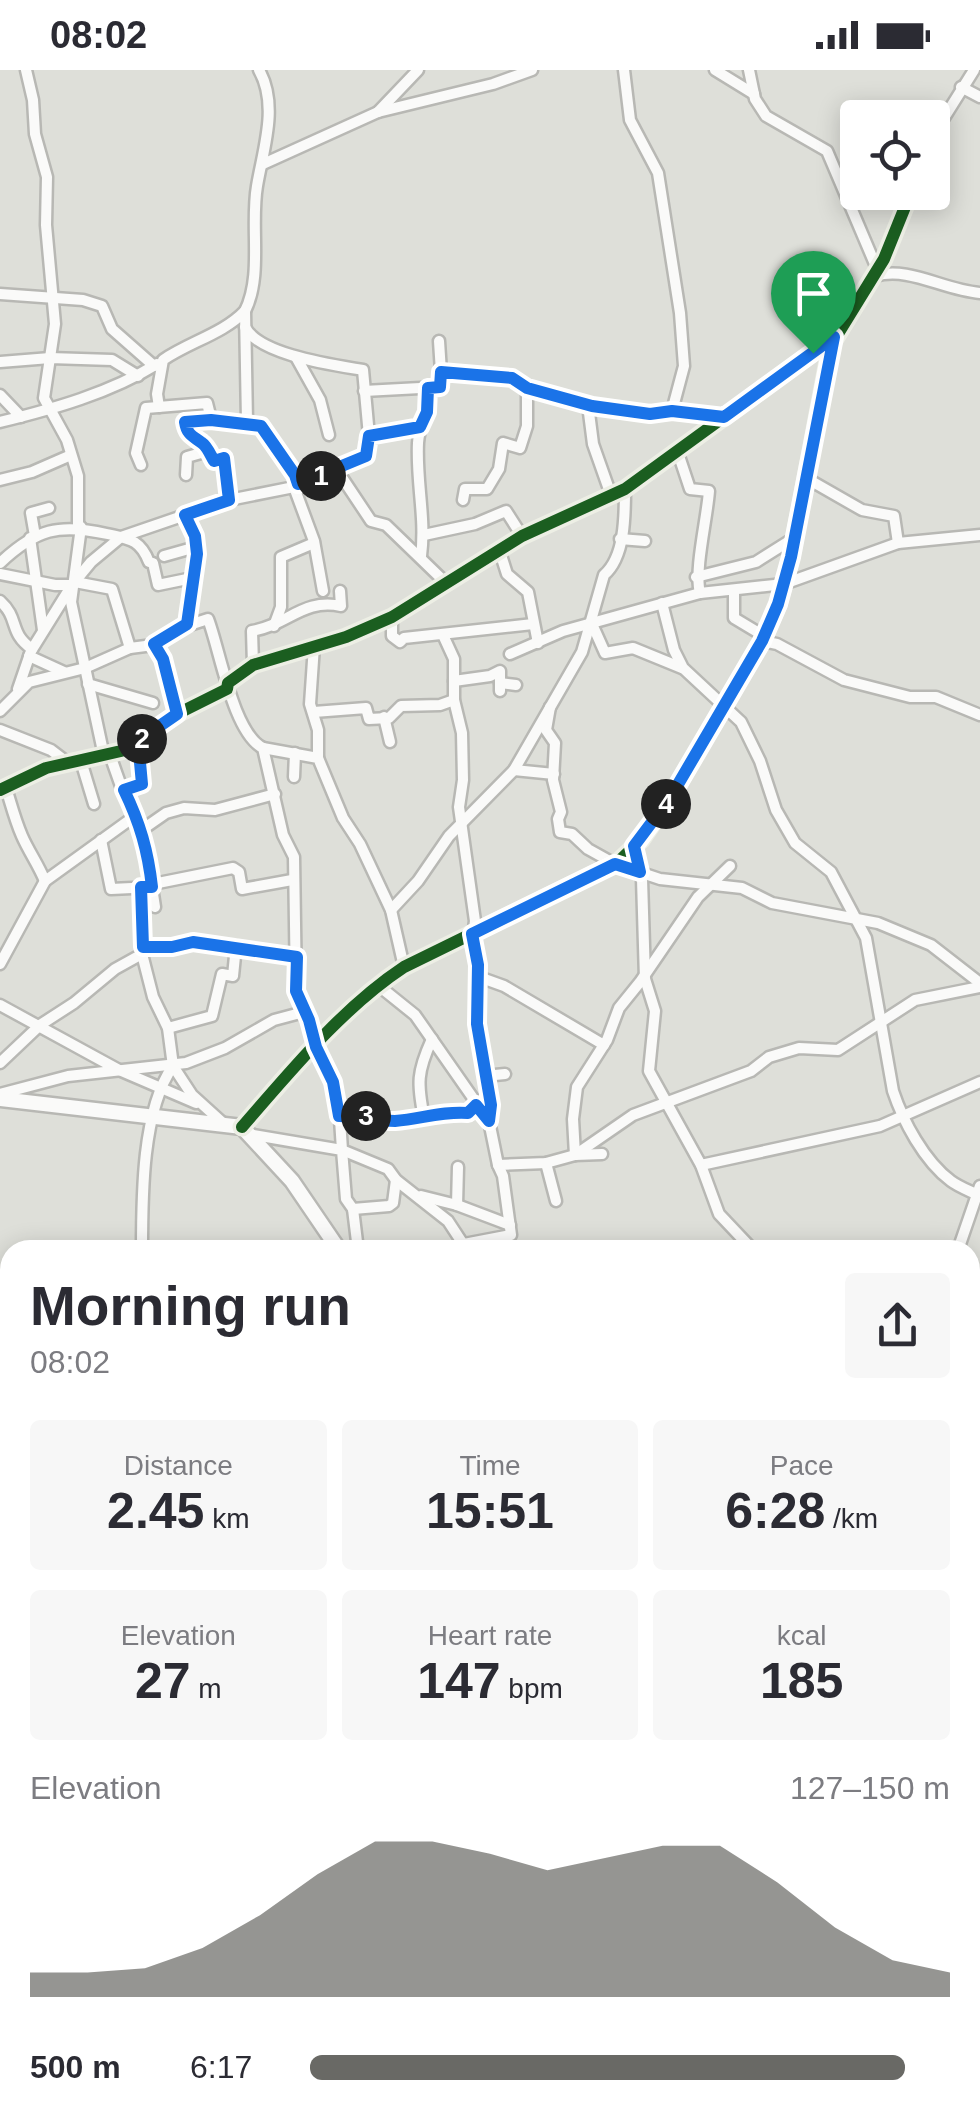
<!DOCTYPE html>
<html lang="en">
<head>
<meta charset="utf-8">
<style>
	:root { --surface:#fff; --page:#f7f7f7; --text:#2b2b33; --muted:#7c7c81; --accent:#696965 }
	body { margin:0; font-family:Helvetica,sans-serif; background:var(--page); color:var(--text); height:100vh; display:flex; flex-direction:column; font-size:38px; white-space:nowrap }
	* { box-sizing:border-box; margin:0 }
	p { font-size:32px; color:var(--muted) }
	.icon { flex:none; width:55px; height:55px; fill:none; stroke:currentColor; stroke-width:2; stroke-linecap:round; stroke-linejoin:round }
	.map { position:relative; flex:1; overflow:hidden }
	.drawer { position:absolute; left:0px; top:1170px; width:980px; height:888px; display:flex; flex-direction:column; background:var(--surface); border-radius:30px 30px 0 0; box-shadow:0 5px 25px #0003 }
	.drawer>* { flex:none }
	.buttons { position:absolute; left:840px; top:30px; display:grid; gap:20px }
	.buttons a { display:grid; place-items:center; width:110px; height:110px; border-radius:10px; background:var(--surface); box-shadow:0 5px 25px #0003; font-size:50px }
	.pin { position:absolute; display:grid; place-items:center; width:85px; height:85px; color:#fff; margin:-102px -42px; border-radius:50% 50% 50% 0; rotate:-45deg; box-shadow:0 0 10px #0007 }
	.pin .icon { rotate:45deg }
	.km { position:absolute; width:50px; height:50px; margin:-25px; border-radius:50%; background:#222; color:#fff; font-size:28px; line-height:50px; text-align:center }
	.round { display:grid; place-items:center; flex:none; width:105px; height:105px; border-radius:10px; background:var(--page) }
	.summary { display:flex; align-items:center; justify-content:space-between; height:170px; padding:0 30px }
	h1 { font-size:55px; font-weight:800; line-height:75px }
	.metrics { display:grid; grid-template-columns:repeat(3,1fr); gap:15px; height:170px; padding:10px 30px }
	.metrics div { display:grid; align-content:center; border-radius:10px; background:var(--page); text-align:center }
	.metrics b { font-size:50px; font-weight:800 }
	.metrics small { font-size:28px; font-weight:400 }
	.metrics p { font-size:28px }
	.chart { height:280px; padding:20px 30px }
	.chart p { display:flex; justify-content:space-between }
	.chart svg { width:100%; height:180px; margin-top:10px; fill:var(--accent); opacity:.7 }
	ul { padding:0 30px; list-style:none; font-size:32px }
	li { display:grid; grid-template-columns:160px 120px 1fr; align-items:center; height:75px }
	li i { height:25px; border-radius:12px; background:var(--accent) }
	.status { display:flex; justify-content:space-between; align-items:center; height:70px; padding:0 50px; background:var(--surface); direction:ltr }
	.status svg { height:28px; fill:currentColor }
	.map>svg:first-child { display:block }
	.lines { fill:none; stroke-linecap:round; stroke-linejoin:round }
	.street-casing { stroke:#b8b8b4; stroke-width:15 }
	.secondary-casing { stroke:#b8b8b4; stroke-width:19 }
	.street { stroke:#fafaf9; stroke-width:10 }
	.secondary { stroke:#fafaf9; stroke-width:14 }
	.cycleway-casing { stroke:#edefe5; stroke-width:19 }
	.cycleway { stroke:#1b5e20; stroke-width:12 }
	.route-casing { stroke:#fff; stroke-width:20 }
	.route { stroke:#1a73e8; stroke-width:12 }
</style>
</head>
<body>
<div class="status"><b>08:02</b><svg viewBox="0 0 49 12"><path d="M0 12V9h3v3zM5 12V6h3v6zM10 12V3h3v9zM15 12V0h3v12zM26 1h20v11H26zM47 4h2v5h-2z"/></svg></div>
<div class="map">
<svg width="980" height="2056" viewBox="0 0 980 2056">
	<rect width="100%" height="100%" fill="#dedfd9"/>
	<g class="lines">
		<defs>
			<g id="street">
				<polyline points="26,0 33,30 35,64 47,107 46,155 55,254 44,328 67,370 78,406 78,457"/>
				<polyline points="624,0 630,50 658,103 680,243 684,296 672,341"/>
				<polyline points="715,0 754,24"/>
				<polyline points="749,0 755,29 766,46 827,81 878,201"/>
				<polyline points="961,17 980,27"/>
				<polyline points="378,42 418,0"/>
				<polyline points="932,67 974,0"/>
				<polyline points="263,94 378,42 493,14 532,0"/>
				<path d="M875 206C909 196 943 220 980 223"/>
				<polyline points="0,224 83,230 102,236 112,259 154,296"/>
				<path d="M245 241C263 205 250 156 257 116 263 80 279 35 259 0"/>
				<polyline points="439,271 441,302"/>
				<polyline points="296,287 320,330 329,365"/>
				<polyline points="0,292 50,288 112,290 138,306"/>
				<polyline points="364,321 439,317 441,302 444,302 512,308 527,318 593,336 649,344 672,341 724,347"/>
				<polyline points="0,325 21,347"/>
				<polyline points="588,335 593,374 611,425"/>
				<path d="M159 337 157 324 163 290C189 272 223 264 245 241L247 352"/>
				<path d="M211 349 185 352C187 365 193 366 202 373 207 376 211 386 214 391L224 388 229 430"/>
				<path d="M0 352C53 339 110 323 157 294"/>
				<polyline points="369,366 420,357"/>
				<path d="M678 383 690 419 709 421C707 449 694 500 700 523"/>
				<polyline points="141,395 136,383 146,338 207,333 211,349 261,356 295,405 298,414"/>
				<polyline points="337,400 371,451 386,455 446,513"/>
				<polyline points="186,405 187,387 208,381"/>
				<polyline points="806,408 862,440 894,446 898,473"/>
				<polyline points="0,410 32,402 71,385"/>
				<polyline points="294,417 314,471 323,521"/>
				<polyline points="463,430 465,419 487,419 499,399 503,373 520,378 527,356 527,318"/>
				<polyline points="185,445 195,466 197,484 187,554"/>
				<polyline points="81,457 71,532 104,686"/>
				<polyline points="424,465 475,454 506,441 522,466"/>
				<polyline points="35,466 31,443 49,438"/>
				<polyline points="30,468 43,560"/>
				<polyline points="620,469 645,471"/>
				<polyline points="500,482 507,504 528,522 538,573"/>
				<polyline points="164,486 196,477"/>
				<path d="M421 486C426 448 416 412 418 373 419 354 430 339 427 319"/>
				<path d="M0 493C36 459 59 453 107 464 129 469 140 469 149 492L153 493 158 515 192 508"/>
				<polyline points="0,504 55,515 72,515"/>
				<polyline points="696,507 756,492 794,468"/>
				<polyline points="75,512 112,519 130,578"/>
				<polyline points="734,520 734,548 764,566"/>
				<path d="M0 531C20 549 8 562 32 579"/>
				<path d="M662 533 674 580 683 598 741 652 760 691 776 740 795 773 831 802 866 868 893 1021C903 1051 924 1091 951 1111 959 1117 970 1121 980 1126"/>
				<polyline points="392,547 392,566 400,572 404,568 533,554"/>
				<polyline points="592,554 605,583 633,578 682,598"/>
				<polyline points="274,556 281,537 281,487 314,473"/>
				<path d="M443 565 454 589V630L462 663 463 710 459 737 475 851C472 867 477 880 479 897 480 915 475 933 477 951 479 984 494 1018 489 1051"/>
				<polyline points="762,571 777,574 844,610 910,627 936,627 980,645"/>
				<polyline points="153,575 163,589 177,644"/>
				<polyline points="314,576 310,634 318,660 318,688"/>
				<polyline points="510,584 563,561 700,523 784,514 898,473 980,465"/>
				<polyline points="29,586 64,602"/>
				<path d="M253 595 252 561C288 555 303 528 341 536L340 521"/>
				<polyline points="454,611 490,606 500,601 500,621"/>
				<polyline points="500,613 516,615"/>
				<polyline points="88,614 153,633"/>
				<path d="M18 619 31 581 72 515 91 492 121 467 229 430 294 417 366 386V371L369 366 363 300C334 295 259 285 245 257"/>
				<polyline points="550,637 546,660 555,673 553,710 561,742 558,749 560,762 572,764 588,779 615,794 660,809 742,818 772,833 878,853 931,875 980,913"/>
				<path d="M0 641 29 612 85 598 130 578 153 575 177 559 208 549C220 580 233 663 263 678L283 765 294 787 296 921 309 951 315 977 333 1011 339 1034 342 1080 388 1099 396 1110 448 1151 467 1180"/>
				<polyline points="314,642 366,638 369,649 389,648 401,636 440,635 454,630"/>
				<polyline points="384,647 390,672"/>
				<polyline points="0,660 51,680 68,693"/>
				<polyline points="263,678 318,688 343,748 360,774 391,840 404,897"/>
				<polyline points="110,685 122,719 143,759 155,837"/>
				<polyline points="81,691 94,734"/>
				<polyline points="514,700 554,704"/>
				<polyline points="294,707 295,683"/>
				<path d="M6 718C11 734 15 750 22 766 29 782 38 794 45 811"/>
				<polyline points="0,720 46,698 121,681 177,644 227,619 228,613 253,595 346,567 392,547 522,466 625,419 833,268"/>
				<polyline points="124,721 142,713 138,671"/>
				<polyline points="143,759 166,743 184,738 215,740 275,724"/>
				<polyline points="101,770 111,819 153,817 158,813 233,798 239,802 242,819 292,810"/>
				<polyline points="634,776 642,809 645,909 655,941 649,1001 701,1095 719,1144 753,1180"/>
				<polyline points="141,817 142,884 153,927 168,958 173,996 192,1025 224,1054"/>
				<path d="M391 840 418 811 449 766 514 700 582 582 604 505C625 487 625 446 625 419"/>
				<polyline points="143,877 172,877 193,872 297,887"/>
				<polyline points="0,894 45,811 135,746"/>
				<polyline points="479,907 504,916 604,975"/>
				<polyline points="379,916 415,945 489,1051 498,1095 503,1106 511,1165 464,1174"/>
				<polyline points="0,935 119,1000 196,1033"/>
				<polyline points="168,958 212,946 222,904 233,906 236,876"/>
				<polyline points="0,993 40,955 74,933 115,899 142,884"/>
				<polyline points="485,1006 505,1004"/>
				<polyline points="0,1024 68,1006 186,993 225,978 274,950 304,942"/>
				<path d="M339 1046C368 1045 394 1051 424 1048 417 1013 417 1002 432 969"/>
				<polyline points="424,1048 434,1043 468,1043 477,1035"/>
				<path d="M242 1057C290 1002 342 938 404 897L618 792 641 770 670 728 762 571 778 535 791 487 831 275 884 189 911 122"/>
				<polyline points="248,1064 342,1080 346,1129 353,1139 358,1180"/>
				<polyline points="575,1085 633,1045 751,1001 769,987 799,978 838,980 915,930 980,917"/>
				<polyline points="575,1085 573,1049 577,1017 607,970 619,938 640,912 698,827 730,796"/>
				<polyline points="546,1093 556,1131"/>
				<polyline points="498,1095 546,1093 575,1085 602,1084"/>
				<polyline points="701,1095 880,1056 980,1012"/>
				<polyline points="421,1126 457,1135 510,1155"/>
				<polyline points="457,1135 458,1097"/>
				<polyline points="353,1139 389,1136 393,1133 396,1110"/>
				<path d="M142 1180C142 1126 142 1040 173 996"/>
				<polyline points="958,1180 980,1116"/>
				<polyline points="970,1503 980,1494"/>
				<polyline points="970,1839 980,1838"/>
				<polyline points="970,1960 980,1961"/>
				<polyline points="970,2036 980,2053"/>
				<polyline points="686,2048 689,2056"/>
				<polyline points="762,2048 763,2056"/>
				<polyline points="338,2056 345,2048"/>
				<polyline points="372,2056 389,2048"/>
				<polyline points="462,2056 469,2048"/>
				<polyline points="584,2056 590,2048"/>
				<polyline points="638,2056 639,2048"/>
			</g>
			<g id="secondary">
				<polyline points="0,1029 242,1057 292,1111 339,1180"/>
				<polyline points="970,1514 980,1519"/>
			</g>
		</defs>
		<use href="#street" class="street-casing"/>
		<use href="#secondary" class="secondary-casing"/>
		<use href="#street" class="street"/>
		<use href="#secondary" class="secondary"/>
		<defs>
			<g id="cycleway">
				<polyline points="0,720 46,698 121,681 177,644 227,619 228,613 253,595 346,567 392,547 522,466 625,419 834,267"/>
				<path d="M242 1057C290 1002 342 938 404 897L618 792 641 770 670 728 762 571 778 535 791 487 831 275 884 189 911 122"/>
			</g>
		</defs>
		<use href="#cycleway" class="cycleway-casing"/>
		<use href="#cycleway" class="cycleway"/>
	</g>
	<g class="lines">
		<defs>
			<path id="route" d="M834 267 791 487 778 534 762 571 670 728 634 776 640 802 615 794 472 864 478 895 477 954 491 1035 489 1051 476 1035 468 1043C442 1041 421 1049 395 1051 376 1051 359 1046 339 1046L333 1012 316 977 309 950 296 921 297 887 193 872 172 877H143L141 817H152C148 781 140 753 124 720L142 714 138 671 177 644 163 589 154 574 187 554 197 484 195 466 185 445 229 430 224 388 214 391C211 386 207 376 202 373 193 366 187 365 185 352L211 350 261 356 295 405 298 414 366 386 369 366 420 357 427 342 428 318 440 317 441 302 512 308 527 318 592 336 650 344 672 341 724 347Z"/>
		</defs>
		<use href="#route" class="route-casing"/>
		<use href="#route" class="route"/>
	</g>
</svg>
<div class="buttons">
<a><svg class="icon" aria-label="locate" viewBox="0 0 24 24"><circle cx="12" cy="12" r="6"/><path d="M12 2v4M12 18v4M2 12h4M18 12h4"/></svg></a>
</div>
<div class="pin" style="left:813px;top:283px;background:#1e9e55"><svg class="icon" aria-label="arrive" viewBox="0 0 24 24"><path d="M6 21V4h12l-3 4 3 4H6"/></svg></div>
<b class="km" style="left:321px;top:406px">1</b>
<b class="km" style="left:142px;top:669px">2</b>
<b class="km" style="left:366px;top:1046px">3</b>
<b class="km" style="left:666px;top:734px">4</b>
<section class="drawer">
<div class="summary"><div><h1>Morning run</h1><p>08:02</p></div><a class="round"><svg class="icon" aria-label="share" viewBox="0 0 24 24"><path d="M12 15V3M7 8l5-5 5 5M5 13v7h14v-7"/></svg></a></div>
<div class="metrics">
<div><p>Distance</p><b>2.45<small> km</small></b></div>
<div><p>Time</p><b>15:51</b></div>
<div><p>Pace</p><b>6:28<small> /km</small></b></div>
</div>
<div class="metrics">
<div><p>Elevation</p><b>27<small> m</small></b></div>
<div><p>Heart rate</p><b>147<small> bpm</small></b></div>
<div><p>kcal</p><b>185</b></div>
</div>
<div class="chart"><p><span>Elevation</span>127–150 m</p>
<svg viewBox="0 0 160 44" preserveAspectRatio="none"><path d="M0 44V38L10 38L20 37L30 32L40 24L50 14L60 6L70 6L80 9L90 13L100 10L110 7L120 7L130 16L140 27L150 35L160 38V44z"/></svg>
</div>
<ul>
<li><b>500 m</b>6:17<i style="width:93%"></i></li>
</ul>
</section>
</div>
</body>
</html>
